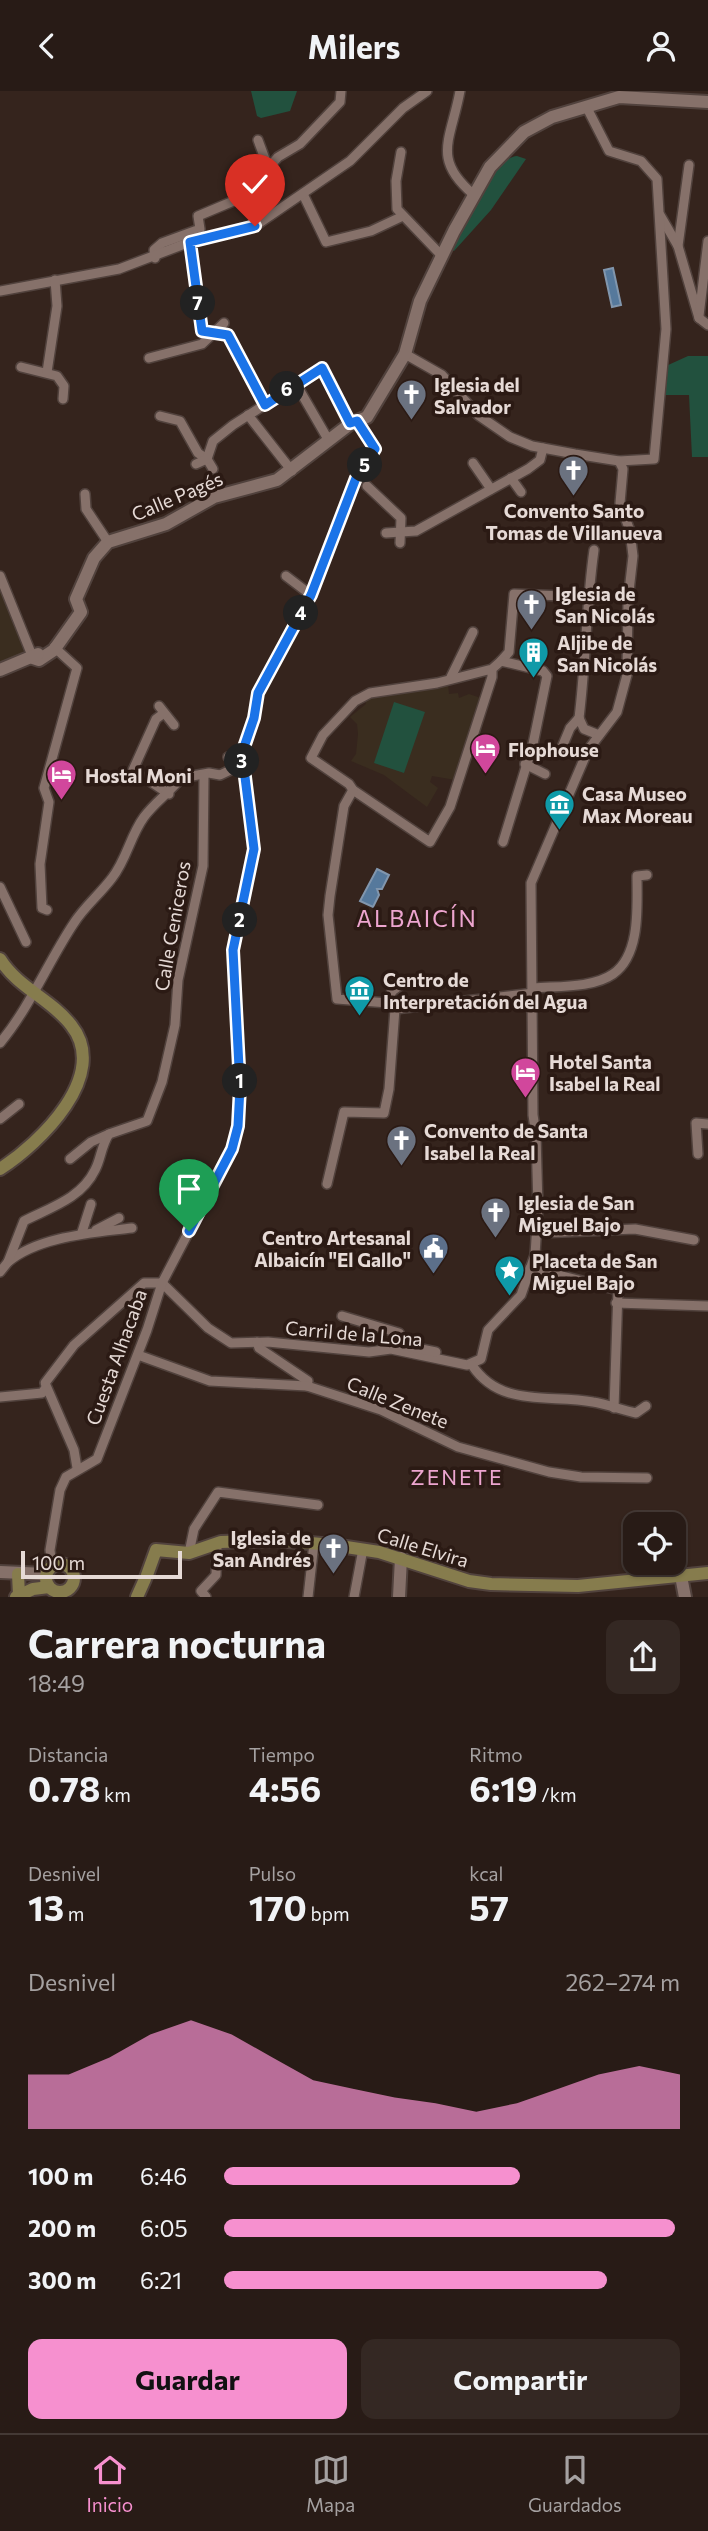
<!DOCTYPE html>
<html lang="es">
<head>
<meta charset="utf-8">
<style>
	:root { --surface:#281b16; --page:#342823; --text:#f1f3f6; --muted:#a5a1a1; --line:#443935; --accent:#f690cf }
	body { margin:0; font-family:Commissioner,sans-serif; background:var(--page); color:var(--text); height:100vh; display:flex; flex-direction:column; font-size:26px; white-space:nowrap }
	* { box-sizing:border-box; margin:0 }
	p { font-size:23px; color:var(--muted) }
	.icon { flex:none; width:38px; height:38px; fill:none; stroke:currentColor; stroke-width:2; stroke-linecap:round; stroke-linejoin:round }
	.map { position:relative; height:1506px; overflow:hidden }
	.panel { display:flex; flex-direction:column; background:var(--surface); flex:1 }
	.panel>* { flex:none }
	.tools { position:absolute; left:623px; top:1421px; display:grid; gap:14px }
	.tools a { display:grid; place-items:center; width:63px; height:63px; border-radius:14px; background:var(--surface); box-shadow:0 2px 5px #0004,0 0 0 2px var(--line); font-size:35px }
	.scale { position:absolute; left:21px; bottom:18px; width:161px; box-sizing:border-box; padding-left:7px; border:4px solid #e6dad6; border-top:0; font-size:19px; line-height:24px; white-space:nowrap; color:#e6dad6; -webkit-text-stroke:5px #2b1a14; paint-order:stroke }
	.pin { position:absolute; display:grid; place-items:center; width:60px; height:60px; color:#fff; margin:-72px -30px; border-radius:50% 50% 50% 0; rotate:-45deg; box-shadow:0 0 7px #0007 }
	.pin .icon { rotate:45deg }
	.km { position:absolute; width:35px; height:35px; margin:-18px; border-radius:50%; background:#222; color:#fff; font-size:19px; line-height:35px; text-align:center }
	.round { display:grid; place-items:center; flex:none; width:74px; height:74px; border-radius:14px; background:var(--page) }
	.head { display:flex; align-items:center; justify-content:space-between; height:119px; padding:0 28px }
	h1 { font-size:38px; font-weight:700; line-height:52px }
	.metrics { display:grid; grid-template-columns:repeat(3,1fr); gap:10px; height:119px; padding:7px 28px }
	.metrics div { display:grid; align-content:center }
	.metrics b { font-size:35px; font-weight:700 }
	.metrics small { font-size:19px; font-weight:400 }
	.metrics p { font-size:19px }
	.chart { height:196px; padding:14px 28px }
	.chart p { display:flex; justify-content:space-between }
	.chart svg { width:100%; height:126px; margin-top:7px; fill:var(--accent); opacity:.7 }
	.primary-button { display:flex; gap:14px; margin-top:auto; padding:14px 28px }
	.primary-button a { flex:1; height:80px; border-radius:14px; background:var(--accent); color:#111; font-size:28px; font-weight:700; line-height:80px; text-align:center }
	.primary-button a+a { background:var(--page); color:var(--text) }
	ul { padding:0 28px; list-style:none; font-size:23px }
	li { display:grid; grid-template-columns:112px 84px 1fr; align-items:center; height:52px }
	li i { height:18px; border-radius:9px; background:var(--accent) }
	header { display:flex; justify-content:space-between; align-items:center; height:91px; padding:0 28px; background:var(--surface); font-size:32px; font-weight:700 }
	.tab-bar { display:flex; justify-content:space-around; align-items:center; height:98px; border-top:2px solid var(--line); background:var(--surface); font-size:19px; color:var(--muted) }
	.tab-bar a { display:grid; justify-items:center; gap:4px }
	.tab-bar .selected { color:var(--accent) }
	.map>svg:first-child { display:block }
	.education { fill:#3a2d1f }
	.green { fill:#22513e }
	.water { fill:#56799c; stroke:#8196ad; stroke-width:2 }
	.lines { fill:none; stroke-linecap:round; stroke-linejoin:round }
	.minor-casing { stroke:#51423d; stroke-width:12 }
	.tertiary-casing { stroke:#51423d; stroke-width:16 }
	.secondary-casing { stroke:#51423d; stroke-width:16 }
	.minor { stroke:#86716a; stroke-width:9 }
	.tertiary { stroke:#86716a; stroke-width:12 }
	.secondary { stroke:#867c4d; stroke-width:12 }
	.route-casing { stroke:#fff; stroke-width:14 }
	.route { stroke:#1a73e8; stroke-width:9 }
	.labels { text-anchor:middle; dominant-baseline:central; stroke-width:7; stroke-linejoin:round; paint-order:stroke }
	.poi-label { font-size:19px; font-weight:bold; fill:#e6dad6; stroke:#2b1a14; text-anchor:start }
	.street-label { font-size:19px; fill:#e6dad6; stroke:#2b1a14 }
	.neighbourhood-label { font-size:21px; letter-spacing:2px; fill:#eda5cf; stroke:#2b1a14 }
	.quarter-label { font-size:23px; letter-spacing:2px; fill:#eda5cf; stroke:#2b1a14 }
</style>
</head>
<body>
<header><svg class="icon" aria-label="back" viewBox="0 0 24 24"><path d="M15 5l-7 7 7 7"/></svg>Milers<svg class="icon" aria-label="person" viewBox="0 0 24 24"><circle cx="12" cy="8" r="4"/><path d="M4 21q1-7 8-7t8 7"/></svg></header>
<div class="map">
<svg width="708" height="1506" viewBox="0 0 708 1506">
	<rect width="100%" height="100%" fill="#35241d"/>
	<g class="education">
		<polygon points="0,491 25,558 21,564 0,572"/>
		<polygon points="448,593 449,603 458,602 459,607 469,603 484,608 456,689 432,685 430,691 438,697 427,716 384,684 351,670 356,663 358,643 357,633 350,626 366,613 364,607"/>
	</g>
	<g class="green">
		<polygon points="251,0 297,0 290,20 261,27 257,25"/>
		<path d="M517 65 526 68 491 119 454 160 449 157C461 137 493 66 517 65Z"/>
		<polygon points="688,265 708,265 708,366 692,366 689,304 664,304 666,275"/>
		<polygon points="394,611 425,621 404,682 374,672"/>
	</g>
	<g class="water">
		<polygon points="613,177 621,214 612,216 604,179"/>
		<polygon points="377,778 389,784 382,798 377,798 379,804 373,816 360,810"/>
	</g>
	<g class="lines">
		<defs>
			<g id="minor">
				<path d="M460 0C451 49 431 68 474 104"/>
				<polyline points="258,49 268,76"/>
				<polyline points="401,61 396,90 397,118 442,165"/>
				<polyline points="689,74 678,155 699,227"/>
				<polyline points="303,103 326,151 371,140 403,125"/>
				<polyline points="660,124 678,155"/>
				<polyline points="190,151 202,239 228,244 265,314"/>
				<polyline points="155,167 154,159 162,152 200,138 198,125 243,106 278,66 300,53 340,11 341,0"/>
				<polyline points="0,200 119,178 190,151 255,135 350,70 403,17 427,0"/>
				<polyline points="699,225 708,150"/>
				<polyline points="699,227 708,234"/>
				<polyline points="405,263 442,284 478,324 510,346 532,355 575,363 619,370 654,368 666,238 657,88 641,70 609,60 586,15"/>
				<polyline points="149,267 202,253 224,232"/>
				<polyline points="21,276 57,285 64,295 63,308"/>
				<polyline points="47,281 57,215 55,189"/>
				<polyline points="296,293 329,350"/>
				<polyline points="248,324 292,380"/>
				<polyline points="160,325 180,330 198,362 207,368 213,378"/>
				<polyline points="473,372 491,398"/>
				<polyline points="196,373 207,368 213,350 233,334 322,277 350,333"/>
				<polyline points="511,387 521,401"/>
				<polyline points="367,395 401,427 400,452"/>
				<polyline points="85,403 86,418 108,451"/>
				<polyline points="386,442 416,440 528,378 540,369 543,357"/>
				<polyline points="0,485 33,567"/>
				<polyline points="286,485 311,504"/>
				<polyline points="501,570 509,561 514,503 587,506"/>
				<polyline points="492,578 437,592 370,602 355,610 323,644 311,667 349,693 353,699 430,751 450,716 492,586 492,578 501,570 543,580 547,585 533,653 503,751"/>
				<polyline points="451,586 473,541"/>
				<polyline points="159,615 174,634"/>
				<polyline points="164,622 156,628 133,679 169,703"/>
				<path d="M579 627C586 571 586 515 594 459"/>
				<polyline points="579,627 584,638 599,644"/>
				<polyline points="560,661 570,637 579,627"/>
				<polyline points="228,666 238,674"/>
				<polyline points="525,673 545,683"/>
				<polyline points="353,699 344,715 330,805 328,824 337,908 388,912 395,918"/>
				<polyline points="0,796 26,851"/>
				<polyline points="47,819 42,817 40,773 49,711 44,697 77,577 54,556"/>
				<path d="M534 897C558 895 593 897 613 883 641 864 637 814 637 785L647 784"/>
				<polyline points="388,912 392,900 406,890"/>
				<polyline points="395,918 534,902"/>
				<path d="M0 952C30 916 48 871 74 832 84 816 100 803 112 787 127 768 130 745 144 726 154 712 170 701 181 687L209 682 220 684 241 674"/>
				<polyline points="0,1028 19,1013"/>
				<polyline points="698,1063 696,1032 708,1033"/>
				<polyline points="70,1068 91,1051 109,1043"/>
				<polyline points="327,1093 344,1021 384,1022 389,998 395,918"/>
				<polyline points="96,1139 119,1127"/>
				<polyline points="82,1141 91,1113"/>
				<polyline points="538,1142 635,1138 694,1149"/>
				<path d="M8 1171C39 1145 93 1142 132 1137"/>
				<polyline points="530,1177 618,1199 614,1317"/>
				<path d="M0 1181 8 1171 24 1130C49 1117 81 1108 95 1079 101 1068 101 1055 109 1043L147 1030 162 991 175 934 178 889 203 775 204 684"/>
				<polyline points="162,1192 208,1237 231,1252 268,1251 369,1261 391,1258 467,1274 481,1268 488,1239 521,1204 535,1164 538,1116 536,1044 533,1024 531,792 588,659 617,621 627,584 628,509 633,465 630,440 620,412 623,378 619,370"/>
				<polyline points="616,1212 708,1215"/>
				<polyline points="342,1225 399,1242 397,1253 436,1261"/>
				<polyline points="257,1251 259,1257 308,1290 307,1295"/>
				<polyline points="138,1264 210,1290 307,1295 381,1319 458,1356 549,1381 581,1386 647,1387"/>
				<path d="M472 1274C500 1317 549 1303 593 1311 607 1313 621 1319 636 1322L646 1315"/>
				<polyline points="0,1306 42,1302 45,1298"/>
				<polyline points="77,1377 74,1359 45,1292 74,1254 144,1192 162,1192"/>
				<polyline points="189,1462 194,1438 218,1401 318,1414"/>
				<polyline points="52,1475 50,1459 60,1399 66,1386 97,1368 147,1239 162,1192 232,1058 238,1035 240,996 233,859 254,758 242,662 254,627 258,602 311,504 356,387 375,358 357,330"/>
				<polyline points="206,1506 201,1500 216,1484 217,1452"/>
				<polyline points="308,1506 314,1452"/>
				<polyline points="354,1506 363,1458"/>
			</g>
			<g id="tertiary">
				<polyline points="33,567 39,569 54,559 81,521 76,508 94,467 108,451 166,433 214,406 277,389 350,333 367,326 405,263 420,210 454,140 490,76 524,41 552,26 619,6 708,11"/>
				<polyline points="0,579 38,563"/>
				<polyline points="0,1481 46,1483"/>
				<polyline points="681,1485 685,1506"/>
				<polyline points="399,1506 401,1467"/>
			</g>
			<g id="secondary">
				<path d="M0 868C18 897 51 908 71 934 111 984 40 1052 0 1078"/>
				<circle cx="60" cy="1487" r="14"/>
				<polyline points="18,1483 19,1504"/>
				<polyline points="147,1484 156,1459 189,1462 221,1451 276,1449 333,1454 379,1461 469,1490 491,1493 578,1495 708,1482"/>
				<polyline points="16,1506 33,1498 49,1496"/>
				<polyline points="137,1506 145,1488"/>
			</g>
		</defs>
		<use href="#minor" class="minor-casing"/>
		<use href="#tertiary" class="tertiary-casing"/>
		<use href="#secondary" class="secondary-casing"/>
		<use href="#minor" class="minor"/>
		<use href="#tertiary" class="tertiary"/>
		<use href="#secondary" class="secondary"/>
	</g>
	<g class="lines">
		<defs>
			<polyline id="route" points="189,1140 232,1058 238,1035 240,996 233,859 254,758 242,662 254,627 258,602 311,504 356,387 375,358 357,330 350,332 322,277 265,314 228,244 202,240 190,151 255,135"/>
		</defs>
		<use href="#route" class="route-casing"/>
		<use href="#route" class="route"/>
	</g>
	<defs>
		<symbol id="church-pin" viewBox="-11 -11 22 30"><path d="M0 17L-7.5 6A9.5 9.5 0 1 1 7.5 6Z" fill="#6b7280" stroke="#2b1a14"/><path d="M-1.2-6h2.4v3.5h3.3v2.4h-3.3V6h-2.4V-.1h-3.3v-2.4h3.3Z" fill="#fff"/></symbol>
		<symbol id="building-pin" viewBox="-11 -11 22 30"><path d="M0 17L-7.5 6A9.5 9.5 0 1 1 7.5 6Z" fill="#0f9aa8" stroke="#2b1a14"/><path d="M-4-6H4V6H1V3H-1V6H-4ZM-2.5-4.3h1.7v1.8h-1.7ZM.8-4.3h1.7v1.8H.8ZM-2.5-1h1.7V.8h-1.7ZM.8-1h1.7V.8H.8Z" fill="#fff"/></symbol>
		<symbol id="hotel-pin" viewBox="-11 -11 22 30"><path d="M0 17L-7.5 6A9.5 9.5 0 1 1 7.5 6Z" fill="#d1479c" stroke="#2b1a14"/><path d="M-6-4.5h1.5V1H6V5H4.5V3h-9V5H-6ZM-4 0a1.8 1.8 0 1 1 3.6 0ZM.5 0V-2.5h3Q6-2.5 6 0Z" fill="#fff"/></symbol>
		<symbol id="museum-pin" viewBox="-11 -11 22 30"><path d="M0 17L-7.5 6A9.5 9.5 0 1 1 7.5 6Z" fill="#0f9aa8" stroke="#2b1a14"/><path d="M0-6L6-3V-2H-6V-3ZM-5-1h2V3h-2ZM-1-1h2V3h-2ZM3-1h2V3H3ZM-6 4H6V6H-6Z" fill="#fff"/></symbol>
		<symbol id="civic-pin" viewBox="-11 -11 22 30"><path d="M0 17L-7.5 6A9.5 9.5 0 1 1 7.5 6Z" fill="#5c6f8a" stroke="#2b1a14"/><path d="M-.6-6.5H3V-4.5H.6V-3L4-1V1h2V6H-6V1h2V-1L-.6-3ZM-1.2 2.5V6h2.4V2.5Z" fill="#fff"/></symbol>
		<symbol id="sight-pin" viewBox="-11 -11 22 30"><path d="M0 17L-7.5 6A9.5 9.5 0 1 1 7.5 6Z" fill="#0f9aa8" stroke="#2b1a14"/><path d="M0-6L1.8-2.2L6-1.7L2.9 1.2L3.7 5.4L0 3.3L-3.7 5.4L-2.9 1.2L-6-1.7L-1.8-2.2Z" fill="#fff"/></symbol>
	</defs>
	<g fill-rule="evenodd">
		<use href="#church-pin" x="394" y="286" width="35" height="47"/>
		<use href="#church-pin" x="556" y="362" width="35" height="47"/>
		<use href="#church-pin" x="514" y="496" width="35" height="47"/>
		<use href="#building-pin" x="516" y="544" width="35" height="47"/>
		<use href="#hotel-pin" x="468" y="640" width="35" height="47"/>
		<use href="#hotel-pin" x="44" y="666" width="35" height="47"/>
		<use href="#museum-pin" x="542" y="696" width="35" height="47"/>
		<use href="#museum-pin" x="342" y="882" width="35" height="47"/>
		<use href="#hotel-pin" x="508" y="964" width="35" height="47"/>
		<use href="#church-pin" x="384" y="1032" width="35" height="47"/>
		<use href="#church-pin" x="478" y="1104" width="35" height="47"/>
		<use href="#civic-pin" x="416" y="1140" width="35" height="47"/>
		<use href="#sight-pin" x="492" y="1162" width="35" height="47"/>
		<use href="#church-pin" x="316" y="1440" width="35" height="47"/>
	</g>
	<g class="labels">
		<g class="poi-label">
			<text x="434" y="293">Iglesia del<tspan x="434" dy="22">Salvador</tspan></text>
			<text x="574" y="419" text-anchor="middle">Convento Santo<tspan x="574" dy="22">Tomas de Villanueva</tspan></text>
			<text x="555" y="502">Iglesia de<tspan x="555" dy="22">San Nicolás</tspan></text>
			<text x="557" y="551">Aljibe de<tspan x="557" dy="22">San Nicolás</tspan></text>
			<text x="508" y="658">Flophouse</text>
			<text x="85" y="684">Hostal Moni</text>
			<text x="582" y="702">Casa Museo<tspan x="582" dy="22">Max Moreau</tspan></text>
			<text x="383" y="888">Centro de<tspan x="383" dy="22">Interpretación del Agua</tspan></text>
			<text x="549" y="970">Hotel Santa<tspan x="549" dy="22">Isabel la Real</tspan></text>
			<text x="424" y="1039">Convento de Santa<tspan x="424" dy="22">Isabel la Real</tspan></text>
			<text x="518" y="1111">Iglesia de San<tspan x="518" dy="22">Miguel Bajo</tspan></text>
			<text x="411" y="1146" text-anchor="end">Centro Artesanal<tspan x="411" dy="22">Albaicín "El Gallo"</tspan></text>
			<text x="532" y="1169">Placeta de San<tspan x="532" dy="22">Miguel Bajo</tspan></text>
			<text x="311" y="1446" text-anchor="end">Iglesia de<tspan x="311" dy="22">San Andrés</tspan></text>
		</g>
		<g class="street-label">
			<text transform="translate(177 405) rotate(-23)">Calle Pagés</text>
			<text transform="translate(172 835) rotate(-80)">Calle Ceniceros</text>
			<text transform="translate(354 1242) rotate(5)">Carril de la Lona</text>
			<text transform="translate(116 1266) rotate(-70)">Cuesta Alhacaba</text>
			<text transform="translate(398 1311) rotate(22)">Calle Zenete</text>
			<text transform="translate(423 1456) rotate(17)">Calle Elvira</text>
		</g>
		<g class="neighbourhood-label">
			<text x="457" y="1385">ZENETE</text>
		</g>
		<g class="quarter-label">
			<text x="417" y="827">ALBAICÍN</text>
		</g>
	</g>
</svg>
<div class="tools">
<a><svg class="icon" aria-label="locate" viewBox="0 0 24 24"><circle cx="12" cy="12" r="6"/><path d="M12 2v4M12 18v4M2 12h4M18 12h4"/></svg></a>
</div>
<div class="scale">100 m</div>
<div class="pin" style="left:189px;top:1140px;background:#1e9e55"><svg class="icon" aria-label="arrive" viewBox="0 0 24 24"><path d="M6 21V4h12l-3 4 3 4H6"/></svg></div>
<div class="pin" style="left:255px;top:135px;background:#d93025"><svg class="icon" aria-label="check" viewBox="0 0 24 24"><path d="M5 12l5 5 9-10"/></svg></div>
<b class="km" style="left:240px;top:990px">1</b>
<b class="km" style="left:240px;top:829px">2</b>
<b class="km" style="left:242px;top:670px">3</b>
<b class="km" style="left:301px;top:522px">4</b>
<b class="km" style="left:365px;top:374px">5</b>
<b class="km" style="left:287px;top:298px">6</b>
<b class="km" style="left:198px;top:212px">7</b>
</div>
<section class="panel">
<div class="head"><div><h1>Carrera nocturna</h1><p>18:49</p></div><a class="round"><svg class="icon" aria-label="share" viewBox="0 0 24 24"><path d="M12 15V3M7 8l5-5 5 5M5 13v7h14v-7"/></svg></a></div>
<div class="metrics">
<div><p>Distancia</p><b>0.78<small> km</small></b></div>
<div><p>Tiempo</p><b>4:56</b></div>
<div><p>Ritmo</p><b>6:19<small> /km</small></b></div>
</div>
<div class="metrics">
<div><p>Desnivel</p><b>13<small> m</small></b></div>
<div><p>Pulso</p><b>170<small> bpm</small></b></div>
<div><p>kcal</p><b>57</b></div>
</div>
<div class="chart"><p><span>Desnivel</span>262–274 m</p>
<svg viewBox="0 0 160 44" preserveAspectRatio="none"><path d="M0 44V25L10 25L20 19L30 11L40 6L50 11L60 19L70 27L80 30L90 33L100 35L110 38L120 35L130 30L140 25L150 22L160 25V44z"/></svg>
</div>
<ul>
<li><b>100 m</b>6:46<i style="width:65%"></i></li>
<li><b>200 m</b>6:05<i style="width:99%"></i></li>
<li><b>300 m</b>6:21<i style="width:84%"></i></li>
</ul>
<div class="primary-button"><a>Guardar</a><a>Compartir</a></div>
</section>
<nav class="tab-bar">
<a class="selected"><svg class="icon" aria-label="home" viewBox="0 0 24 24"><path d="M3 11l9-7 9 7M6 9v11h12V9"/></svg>Inicio</a>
<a><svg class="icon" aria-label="map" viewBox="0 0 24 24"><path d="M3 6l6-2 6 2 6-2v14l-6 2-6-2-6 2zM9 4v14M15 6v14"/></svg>Mapa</a>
<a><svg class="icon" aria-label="saved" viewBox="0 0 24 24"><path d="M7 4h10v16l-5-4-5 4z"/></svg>Guardados</a>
</nav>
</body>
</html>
